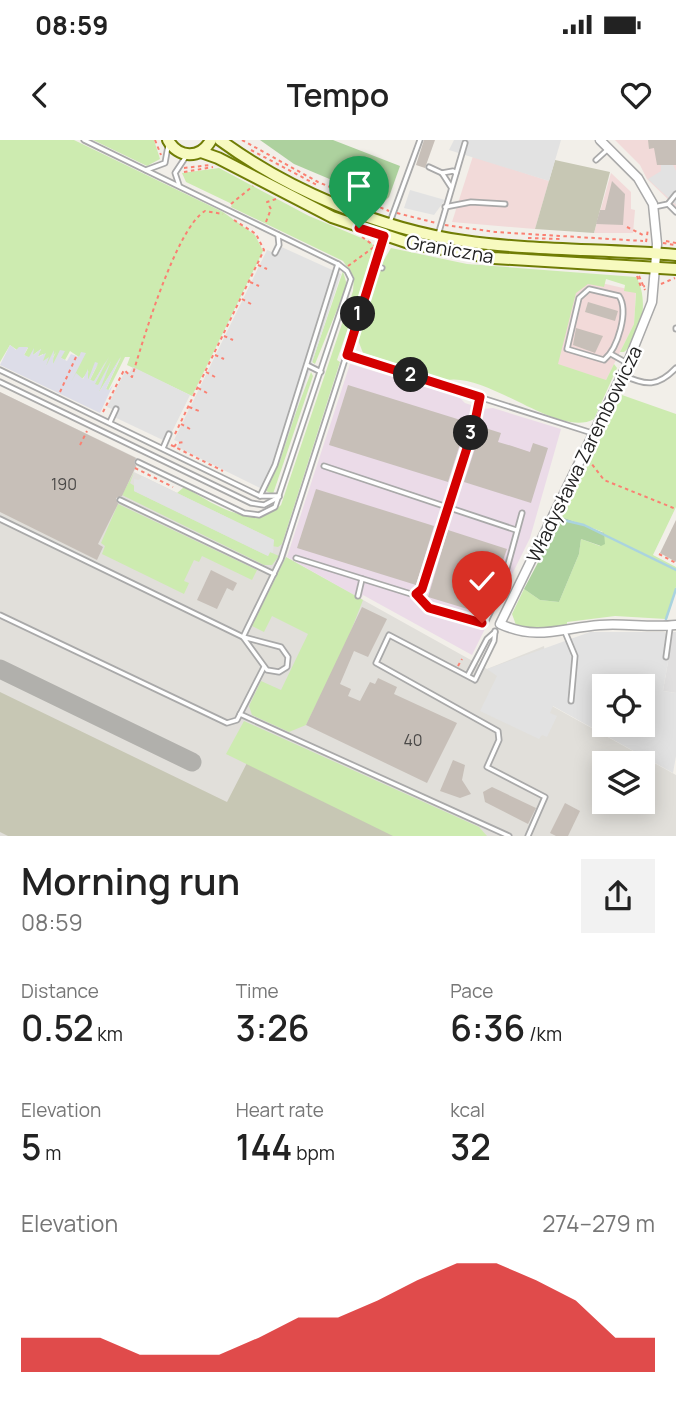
<!DOCTYPE html>
<html lang="en">
<head>
<meta charset="utf-8">
<style>
	:root { --surface:#fff; --page:#f2f2f2; --text:#222; --muted:#767676; --accent:#d40000 }
	body { margin:0; font-family:Manrope,sans-serif; background:var(--page); color:var(--text); height:100vh; display:flex; flex-direction:column; font-size:26px; white-space:nowrap }
	* { box-sizing:border-box; margin:0 }
	p { font-size:23px; color:var(--muted) }
	.icon { flex:none; width:38px; height:38px; fill:none; stroke:currentColor; stroke-width:2; stroke-linecap:round; stroke-linejoin:round }
	.map { position:relative; height:696px; overflow:hidden }
	.sheet { display:flex; flex-direction:column; background:var(--surface); flex:1 }
	.sheet>* { flex:none }
	.tools { position:absolute; left:592px; top:534px; display:grid; gap:14px }
	.tools a { display:grid; place-items:center; width:63px; height:63px; border-radius:0px; background:var(--surface); box-shadow:0 4px 18px #0003; font-size:35px }
	.pin { position:absolute; display:grid; place-items:center; width:60px; height:60px; color:#fff; margin:-72px -30px; border-radius:50% 50% 50% 0; rotate:-45deg; box-shadow:0 0 7px #0007 }
	.pin .icon { rotate:45deg }
	.km { position:absolute; width:35px; height:35px; margin:-18px; border-radius:50%; background:#222; color:#fff; font-size:19px; line-height:35px; text-align:center }
	.round { display:grid; place-items:center; flex:none; width:74px; height:74px; border-radius:0px; background:var(--page) }
	.overview { display:flex; align-items:center; justify-content:space-between; height:119px; padding:0 21px }
	h1 { font-size:38px; font-weight:600; line-height:52px }
	.metrics { display:grid; grid-template-columns:repeat(3,1fr); gap:10px; height:119px; padding:7px 21px }
	.metrics div { display:grid; align-content:center }
	.metrics b { font-size:35px; font-weight:600 }
	.metrics small { font-size:19px; font-weight:400 }
	.metrics p { font-size:19px }
	.chart { height:196px; padding:14px 21px }
	.chart p { display:flex; justify-content:space-between }
	.chart svg { width:100%; height:126px; margin-top:7px; fill:var(--accent); opacity:.7 }
	.status { display:flex; justify-content:space-between; align-items:center; height:49px; padding:0 35px; background:var(--surface); direction:ltr }
	.status svg { height:19px; fill:currentColor }
	header { display:flex; justify-content:space-between; align-items:center; height:91px; padding:0 21px; background:var(--surface); font-size:32px; font-weight:600 }
	.map>svg:first-child { display:block }
	.residential { fill:#e0dfdf }
	.commercial { fill:#f2dad9 }
	.industrial { fill:#ebdbe8 }
	.airport { fill:#e1dfda; fill-rule:evenodd }
	.construction { fill:#c7c7b4 }
	.grass { fill:#cdebb0 }
	.forest { fill:#add19e }
	.parking { fill:#e2e2e2; fill-rule:evenodd }
	.plaza { fill:#dddde8 }
	.lines { fill:none; stroke-linecap:round; stroke-linejoin:round }
	.stream { stroke:#aad3df; stroke-width:2.5 }
	.taxiway { stroke:#b1b0ac; stroke-width:19 }
	.building { fill:#c7bfb8 }
	.lane-casing { stroke:#a9a9a9; stroke-width:7 }
	.street-casing { stroke:#a9a9a9; stroke-width:11 }
	.secondary-casing { stroke:#707d05; stroke-width:14 }
	.path { stroke:#fa8072; stroke-width:2; stroke-dasharray:3.5 3.5; stroke-linecap:butt }
	.lane { stroke:#fff; stroke-width:3.5 }
	.street { stroke:#fff; stroke-width:8 }
	.secondary { stroke:#f7fabf; stroke-width:10 }
	.route-casing { stroke:#fff; stroke-width:14 }
	.route { stroke:#d40000; stroke-width:9 }
	.labels { text-anchor:middle; dominant-baseline:central; stroke-width:5; stroke-linejoin:round; paint-order:stroke }
	.number-label { font-size:16px; fill:#4b4948 }
	.street-label { font-size:19px; fill:#222; stroke:#fff }
</style>
</head>
<body>
<div class="status"><b>08:59</b><svg viewBox="0 0 49 12"><path d="M0 12V9h3v3zM5 12V6h3v6zM10 12V3h3v9zM15 12V0h3v12zM26 1h20v11H26zM47 4h2v5h-2z"/></svg></div>
<header><svg class="icon" aria-label="back" viewBox="0 0 24 24"><path d="M15 5l-7 7 7 7"/></svg>Tempo<svg class="icon" aria-label="heart" viewBox="0 0 24 24"><path d="M12 20l-8-8c-3-5 5-10 8-4 3-6 11-1 8 4z"/></svg></header>
<div class="map">
<svg width="676" height="696" viewBox="0 0 676 696">
	<rect width="100%" height="100%" fill="#f2efe9"/>
	<polygon class="residential" points="673,492 676,492 676,553 663,551"/>
	<g class="commercial">
		<polygon points="615,0 676,0 676,67 647,39 640,25"/>
		<polygon points="473,16 549,41 535,89 452,82"/>
		<polygon points="611,33 631,52 631,69 635,70 633,93 594,93"/>
		<polygon points="580,138 636,151 634,184 604,244 554,229"/>
	</g>
	<polygon class="industrial" points="350,224 459,257 465,263 483,269 493,268 561,289 530,398 472,515 363,455 361,459 287,417"/>
	<path class="airport" d="M0 252 139 319 134 332 289 407 286 417 487 529 544 506 552 566 676 635V696H0ZM604 623H642V662H604Z"/>
	<g class="construction">
		<polygon points="555,20 610,32 594,93 535,89"/>
		<polygon points="0,552 227,662 249,619 406,696 8,696 0,692"/>
	</g>
	<g class="grass">
		<polygon points="0,0 74,0 223,72 255,95 263,111 192,256 127,225 130,217 125,217 108,251 106,249 121,217 99,252 99,246 94,245 106,221 94,242 90,240 98,224 88,240 85,238 89,231 82,239 70,242 85,213 79,217 70,211 65,220 61,218 54,224 51,222 56,212 47,226 42,221 43,214 37,217 41,209 29,218 24,215 28,208 17,210 10,205 0,222"/>
		<polygon points="93,0 154,0 160,19 147,26"/>
		<polygon points="229,12 383,87 632,118 503,113 407,98 331,71 227,15"/>
		<path d="M219 28 309 76 371 102 375 109 337 220 340 222 282 404 278 407 272 406 274 400 177 353 184 347C213 363 252 392 281 365L353 151 354 137 343 121 231 67 232 64 186 42 182 33Z"/>
		<path d="M391 108 467 124 636 137C649 157 643 198 624 212H620L634 184 636 153 624 151 625 145 606 139 604 147 588 144 576 153 558 224 606 240 614 224 617 228 594 279C559 299 490 233 447 240L363 213 358 200 381 125Z"/>
		<polygon points="343,131 347,145 315,224 312,222"/>
		<polygon points="311,232 313,236 273,354 266,351"/>
		<polygon points="622,255 676,274 676,367 653,415 676,427 676,447 666,479 615,476 567,482 567,485 537,490 516,485 512,474 524,449 540,460 559,462 579,414 581,399 600,406 603,392 562,377"/>
		<polygon points="134,332 130,343 136,347 134,351 268,416 270,412 279,416 272,425 264,425 122,355"/>
		<polygon points="118,364 257,430 252,440 202,416 199,422 194,420 184,441 189,443 184,454 102,414 105,406 101,403"/>
		<polygon points="286,417 363,460 345,506 306,585 289,592 252,575 249,566 261,541 281,550 308,494 272,476 264,492 252,486"/>
		<polygon points="244,581 479,687 487,696 393,696 226,614"/>
	</g>
	<g class="forest">
		<polygon points="260,0 333,0 400,26 389,57 384,62 294,24"/>
		<polygon points="562,377 604,393 605,404 601,406 581,399 579,414 559,462 540,460 524,449"/>
	</g>
	<g class="parking">
		<polygon points="454,0 561,0 549,41 449,10"/>
		<polygon points="661,25 673,25 676,31 676,65 648,39 661,31"/>
		<polygon points="410,50 445,60 434,75 404,68"/>
		<polygon points="275,104 341,134 280,321 266,351 177,307 179,302 174,300 267,110 272,112"/>
		<polygon points="133,227 190,255 167,302 110,275 112,269 107,267 125,231 129,233"/>
		<polygon points="142,336 274,400 273,413 270,412 268,416 134,351 134,339 139,340"/>
		<path d="M590 492H665L667 497 672 498 663 551 676 553V616L673 633 553 566 550 573 557 576 547 597 542 595 539 599 480 571 497 536 487 529ZM604 546H642V584H604Z"/>
	</g>
	<polygon class="plaza" points="10,205 16,210 19,207 28,207 24,215 29,217 34,208 33,215 41,209 38,217 46,213 43,221 49,217 46,226 54,210 53,224 60,210 65,211 61,218 67,221 71,214 79,217 81,212 86,213 71,242 76,233 83,239 88,229 88,240 95,222 98,223 90,240 94,241 109,217 95,244 98,245 111,221 99,252 121,216 106,249 109,250 113,245 100,273 0,225"/>
	<g class="lines">
		<g class="stream">
			<polyline points="563,380 584,385 676,430"/>
			<polyline points="666,479 676,449"/>
		</g>
		<polyline class="taxiway" points="0,529 192,622"/>
	</g>
	<g class="building">
		<polygon points="424,0 435,0 425,28 416,25"/>
		<polygon points="648,0 676,0 676,25 657,25 654,8 649,9"/>
		<polygon points="612,41 625,54 623,85 596,84 600,70 605,70"/>
		<polygon points="588,162 618,171 615,181 585,172"/>
		<polygon points="576,188 603,196 595,213 573,205"/>
		<polygon points="348,245 467,282 448,342 329,305"/>
		<polygon points="0,252 136,318 134,322 136,326 122,356 116,358 118,364 98,404 103,407 97,420 0,372"/>
		<polygon points="482,287 501,293 498,302 512,306 530,312 533,303 548,308 531,363 464,342"/>
		<polygon points="316,349 434,386 416,445 297,408"/>
		<polygon points="676,380 676,422 660,413"/>
		<polygon points="448,390 507,409 484,474 428,457"/>
		<polygon points="211,430 237,443 233,451 227,448 217,469 197,460"/>
		<polygon points="362,467 387,479 368,517 354,511 340,544 351,549 348,556 360,561 370,542 375,544 378,538 397,547 394,554 457,583 427,643 306,585"/>
		<polygon points="453,620 465,625 462,640 471,654 460,658 440,651"/>
		<polygon points="492,647 536,668 528,684 485,662 483,652"/>
		<polygon points="565,663 580,671 568,696 556,696 550,693"/>
	</g>
	<g class="lines">
		<defs>
			<g id="lane">
				<polyline points="84,0 338,124 347,131 351,139 275,367 259,375 244,373 138,322"/>
				<polyline points="596,20 607,10"/>
				<polyline points="429,27 442,33 451,47"/>
				<polyline points="146,30 165,23 168,6"/>
				<polyline points="442,33 453,31 456,33"/>
				<polyline points="179,45 175,33 187,15"/>
				<polyline points="668,64 676,72"/>
				<polyline points="445,67 471,62 505,64"/>
				<polyline points="654,67 668,64 676,54"/>
				<polyline points="390,82 420,0"/>
				<polyline points="438,95 465,3"/>
				<polyline points="275,113 279,105 278,95"/>
				<polyline points="374,125 382,128"/>
				<path d="M589 149 619 156C629 171 618 208 604 220L567 209 579 158Z"/>
				<polyline points="676,188 676,189"/>
				<polyline points="611,214 627,223"/>
				<polyline points="347,215 592,293"/>
				<polyline points="307,225 321,232"/>
				<polyline points="0,230 260,356 279,356"/>
				<path d="M623 235C646 246 658 247 676 228"/>
				<polyline points="0,242 251,363 264,365 279,357"/>
				<polyline points="110,282 116,269"/>
				<polyline points="163,308 169,294"/>
				<polyline points="324,326 516,390"/>
				<polyline points="260,356 275,325 338,124"/>
				<polyline points="120,360 274,434"/>
				<polyline points="0,379 243,497 281,507 288,517 287,527 279,532 267,530 243,497"/>
				<polyline points="296,418 411,454 420,452 474,286 480,257"/>
				<path d="M416 454C425 468 471 488 486 481L501 450 522 373"/>
				<polyline points="358,456 362,439"/>
				<polyline points="0,475 227,583 237,580 264,527"/>
				<polyline points="495,491 494,501 475,540 389,495 376,523 498,591 499,600 487,627 545,657 528,696"/>
				<polyline points="565,492 575,516 571,561"/>
				<polyline points="243,497 281,419 384,98"/>
				<polyline points="666,517 670,488"/>
				<polyline points="468,535 487,499 495,492"/>
				<polyline points="240,574 509,696"/>
			</g>
			<path id="street" d="M600 0 638 38 653 64 657 104 652 162 626 227 500 484C538 501 561 488 600 485 625 483 651 488 676 485"/>
			<g id="secondary">
				<path d="M168 0C178 18 200 20 211 0"/>
				<path d="M220 0C288 50 380 89 464 101 534 111 606 109 676 115"/>
				<polyline points="201,12 218,18 332,77 409,103 494,118 676,129"/>
			</g>
		</defs>
		<use href="#lane" class="lane-casing"/>
		<use href="#street" class="street-casing"/>
		<use href="#secondary" class="secondary-casing"/>
		<g class="path">
			<polyline points="155,0 161,15"/>
			<polyline points="242,0 318,42 389,71"/>
			<polyline points="251,10 317,45"/>
			<polyline points="184,28 210,25"/>
			<polyline points="184,32 213,27"/>
			<polyline points="231,64 253,46"/>
			<polyline points="397,73 436,83"/>
			<polyline points="266,82 271,69 267,62 276,59"/>
			<polyline points="445,85 495,92 643,101"/>
			<polyline points="627,87 645,96"/>
			<polyline points="362,97 376,107"/>
			<polyline points="528,98 560,99"/>
			<polyline points="666,101 676,103"/>
			<polyline points="646,102 648,89"/>
			<polyline points="663,103 675,105"/>
			<polyline points="258,125 267,129"/>
			<polyline points="348,126 374,107"/>
			<polyline points="637,136 641,147 645,146"/>
			<polyline points="639,136 645,150"/>
			<polyline points="250,142 259,146"/>
			<polyline points="661,144 675,138"/>
			<polyline points="242,159 251,164"/>
			<polyline points="224,196 233,200"/>
			<polyline points="215,215 224,219"/>
			<polyline points="206,232 215,237"/>
			<polyline points="198,248 207,253"/>
			<polyline points="60,252 76,217"/>
			<polyline points="189,267 199,271"/>
			<path d="M103 272 124 230 132 237C142 203 176 88 205 71L223 74"/>
			<polyline points="181,284 190,289"/>
			<polyline points="175,294 264,110 256,94 234,80"/>
			<polyline points="80,305 87,291"/>
			<polyline points="171,305 223,331"/>
			<polyline points="174,307 177,303 184,302"/>
			<polyline points="588,319 604,340 676,369"/>
			<polyline points="135,328 173,347"/>
			<polyline points="659,414 676,423"/>
			<polyline points="458,526 462,519"/>
		</g>
		<use href="#lane" class="lane"/>
		<use href="#street" class="street"/>
		<use href="#secondary" class="secondary"/>
	</g>
	<g class="lines">
		<defs>
			<polyline id="route" points="359,88 384,96 347,215 480,257 474,286 422,449 416,454 429,468 482,483"/>
		</defs>
		<use href="#route" class="route-casing"/>
		<use href="#route" class="route"/>
	</g>
	<g class="labels">
		<g class="number-label">
			<text x="64" y="344">190</text>
			<text x="413" y="600">40</text>
		</g>
		<g class="street-label">
			<text transform="translate(450 109) rotate(10)">Graniczna</text>
			<text transform="translate(584 314) rotate(-64)">Władysława Zarembowicza</text>
		</g>
	</g>
</svg>
<div class="tools">
<a><svg class="icon" aria-label="locate" viewBox="0 0 24 24"><circle cx="12" cy="12" r="6"/><path d="M12 2v4M12 18v4M2 12h4M18 12h4"/></svg></a>
<a><svg class="icon" aria-label="layers" viewBox="0 0 24 24"><path d="M12 4l9 5-9 5-9-5zM3 14l9 5 9-5"/></svg></a>
</div>
<div class="pin" style="left:359px;top:88px;background:#1e9e55"><svg class="icon" aria-label="arrive" viewBox="0 0 24 24"><path d="M6 21V4h12l-3 4 3 4H6"/></svg></div>
<div class="pin" style="left:482px;top:483px;background:#d93025"><svg class="icon" aria-label="check" viewBox="0 0 24 24"><path d="M5 12l5 5 9-10"/></svg></div>
<b class="km" style="left:358px;top:174px">1</b>
<b class="km" style="left:411px;top:235px">2</b>
<b class="km" style="left:471px;top:293px">3</b>
</div>
<section class="sheet">
<div class="overview"><div><h1>Morning run</h1><p>08:59</p></div><a class="round"><svg class="icon" aria-label="share" viewBox="0 0 24 24"><path d="M12 15V3M7 8l5-5 5 5M5 13v7h14v-7"/></svg></a></div>
<div class="metrics">
<div><p>Distance</p><b>0.52<small> km</small></b></div>
<div><p>Time</p><b>3:26</b></div>
<div><p>Pace</p><b>6:36<small> /km</small></b></div>
</div>
<div class="metrics">
<div><p>Elevation</p><b>5<small> m</small></b></div>
<div><p>Heart rate</p><b>144<small> bpm</small></b></div>
<div><p>kcal</p><b>32</b></div>
</div>
<div class="chart"><p><span>Elevation</span>274–279 m</p>
<svg viewBox="0 0 160 44" preserveAspectRatio="none"><path d="M0 44V32L10 32L20 32L30 38L40 38L50 38L60 32L70 25L80 25L90 19L100 12L110 6L120 6L130 12L140 19L150 32L160 32V44z"/></svg>
</div>
</section>
</body>
</html>
